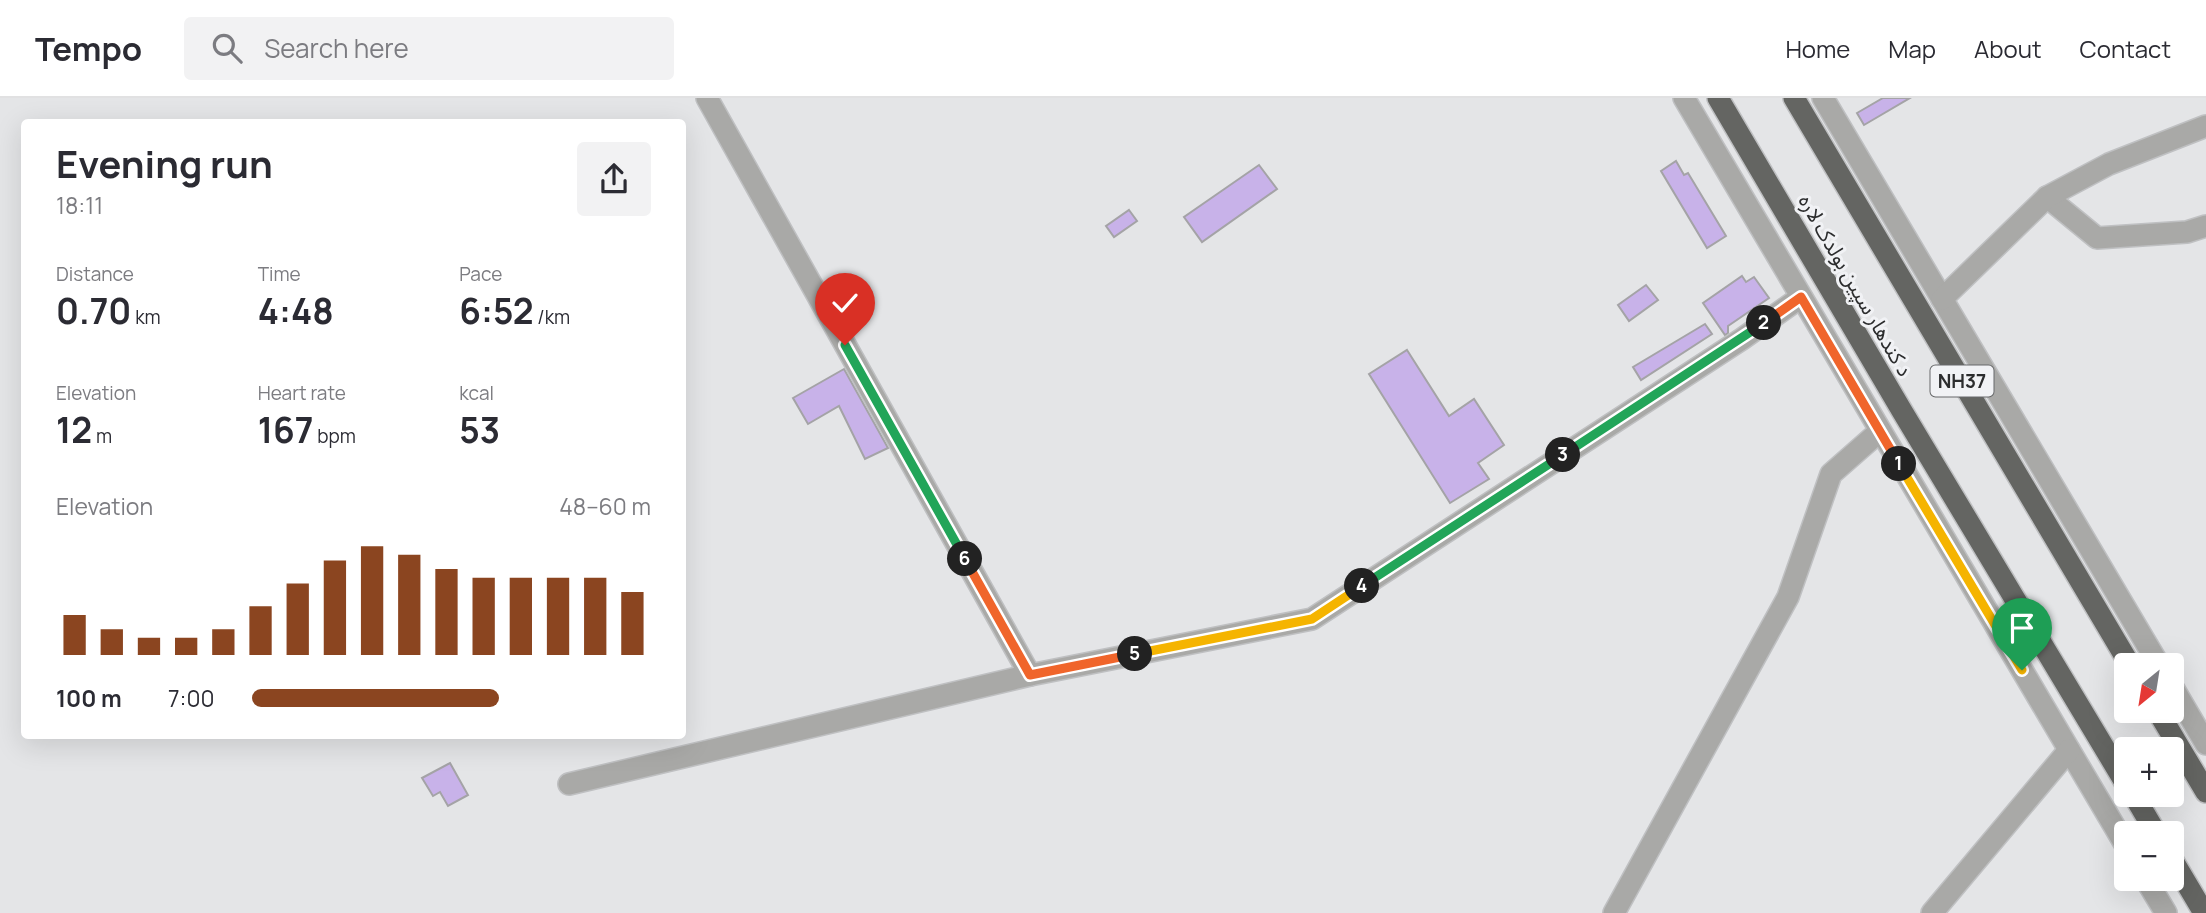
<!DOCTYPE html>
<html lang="en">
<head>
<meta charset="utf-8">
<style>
	:root { --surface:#fff; --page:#f2f2f3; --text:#2b2b33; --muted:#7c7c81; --line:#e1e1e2; --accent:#8b4520 }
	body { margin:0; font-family:Manrope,"Noto Sans Arabic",sans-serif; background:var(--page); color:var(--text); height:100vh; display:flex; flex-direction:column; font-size:26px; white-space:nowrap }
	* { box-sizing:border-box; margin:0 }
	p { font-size:23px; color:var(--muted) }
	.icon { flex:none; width:38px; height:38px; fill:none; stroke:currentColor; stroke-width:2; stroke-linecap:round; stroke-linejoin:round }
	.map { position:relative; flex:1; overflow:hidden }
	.drawer { position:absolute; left:21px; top:21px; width:665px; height:620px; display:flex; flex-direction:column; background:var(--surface); border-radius:7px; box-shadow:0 7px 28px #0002 }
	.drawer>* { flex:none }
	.needle { width:46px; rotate:210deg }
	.buttons { position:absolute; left:2114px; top:555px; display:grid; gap:14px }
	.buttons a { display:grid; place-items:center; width:70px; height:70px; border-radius:7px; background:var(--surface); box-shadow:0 7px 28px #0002; font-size:35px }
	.pin { position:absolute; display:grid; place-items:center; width:60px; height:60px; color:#fff; margin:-72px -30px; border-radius:50% 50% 50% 0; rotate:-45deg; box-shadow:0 0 7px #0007 }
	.pin .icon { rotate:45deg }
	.km { position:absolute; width:35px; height:35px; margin:-18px; border-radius:50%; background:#222; color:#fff; font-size:19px; line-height:35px; text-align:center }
	.round { display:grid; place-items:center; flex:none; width:74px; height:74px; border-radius:7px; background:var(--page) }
	.head { display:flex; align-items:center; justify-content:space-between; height:119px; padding:0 35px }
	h1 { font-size:38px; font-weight:700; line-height:52px }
	.figures { display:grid; grid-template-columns:repeat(3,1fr); gap:10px; height:119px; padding:7px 35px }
	.figures div { display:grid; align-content:center }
	.figures b { font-size:35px; font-weight:700 }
	.figures small { font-size:19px; font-weight:400 }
	.figures p { font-size:19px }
	.chart { height:196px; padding:14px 35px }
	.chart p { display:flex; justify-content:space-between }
	.chart svg { width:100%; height:126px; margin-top:7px; stroke:var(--accent); stroke-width:6 }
	ul { padding:0 35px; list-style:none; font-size:23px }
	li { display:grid; grid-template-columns:112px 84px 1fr; align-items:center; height:52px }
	li i { height:18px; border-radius:9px; background:var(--accent) }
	header { display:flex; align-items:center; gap:42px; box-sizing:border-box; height:98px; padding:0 35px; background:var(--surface); border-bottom:2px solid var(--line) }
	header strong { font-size:33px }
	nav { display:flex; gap:38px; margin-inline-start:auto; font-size:24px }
	.search { width:490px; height:63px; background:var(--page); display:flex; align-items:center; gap:18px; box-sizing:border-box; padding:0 24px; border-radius:7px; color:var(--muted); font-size:26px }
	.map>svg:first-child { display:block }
	.building { fill:#c8b2e9; stroke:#a4a3a6; stroke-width:2 }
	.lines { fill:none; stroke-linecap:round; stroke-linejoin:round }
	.minor-casing { stroke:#bfc0c2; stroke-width:24 }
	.highway-casing { stroke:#bfc0c2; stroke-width:24 }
	.minor { stroke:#a9a9a7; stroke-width:21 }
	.highway { stroke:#646562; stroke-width:21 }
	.split-1-casing { stroke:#fff; stroke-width:14 }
	.split-2-casing { stroke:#fff; stroke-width:14 }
	.split-3-casing { stroke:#fff; stroke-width:14 }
	.split-4-casing { stroke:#fff; stroke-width:14 }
	.split-5-casing { stroke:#fff; stroke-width:14 }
	.split-6-casing { stroke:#fff; stroke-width:14 }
	.split-7-casing { stroke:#fff; stroke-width:14 }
	.split-1 { stroke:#f5b400; stroke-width:9 }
	.split-2 { stroke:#f0652b; stroke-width:9 }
	.split-3 { stroke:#22a559; stroke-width:9 }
	.split-4 { stroke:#22a559; stroke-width:9 }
	.split-5 { stroke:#f5b400; stroke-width:9 }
	.split-6 { stroke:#f0652b; stroke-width:9 }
	.split-7 { stroke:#22a559; stroke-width:9 }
	.labels { text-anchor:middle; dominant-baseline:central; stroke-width:6; stroke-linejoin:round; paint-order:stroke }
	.shield { fill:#f1f2f5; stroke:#67686a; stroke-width:2 }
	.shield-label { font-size:19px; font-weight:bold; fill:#2c2d2e }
	.street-label { font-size:21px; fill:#2c2d2e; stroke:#f1f2f5 }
</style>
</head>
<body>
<header>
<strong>Tempo</strong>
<div class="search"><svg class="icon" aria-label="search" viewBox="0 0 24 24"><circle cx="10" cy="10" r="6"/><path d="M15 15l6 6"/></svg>Search here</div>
<nav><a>Home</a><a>Map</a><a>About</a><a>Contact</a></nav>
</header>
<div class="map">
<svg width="2206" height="815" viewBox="0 0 2206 815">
	<rect width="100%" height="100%" fill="#e4e5e7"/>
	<g class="building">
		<polygon points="1883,0 1910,0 1864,27 1857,15"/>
		<polygon points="1676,63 1684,77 1688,75 1726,138 1707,150 1661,73"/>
		<polygon points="1259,67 1277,91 1202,144 1184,119"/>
		<polygon points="1129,112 1137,123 1114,139 1106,128"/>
		<polygon points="1742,178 1746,184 1754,179 1769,200 1728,228 1728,235 1725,237 1703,205"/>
		<polygon points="1646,187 1658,202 1629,223 1618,207"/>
		<polygon points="1705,226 1712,236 1641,282 1633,269"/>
		<polygon points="1407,252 1449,318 1474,301 1504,347 1478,365 1489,381 1450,405 1369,276"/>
		<polygon points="844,271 888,350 865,361 839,308 808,326 793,300"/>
		<polygon points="450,665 468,697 448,708 440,694 433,698 422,680"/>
	</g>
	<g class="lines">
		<defs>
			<g id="minor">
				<polyline points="707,0 1030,577"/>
				<polyline points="1684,0 2126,748"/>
				<polyline points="1823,0 2159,567"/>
				<polyline points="2047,99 2097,140 2187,134 2206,128"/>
				<polyline points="1942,201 2047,99 2109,66 2206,28"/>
				<polyline points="2172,588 2206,646"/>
				<polyline points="569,686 1030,577 1312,521 1742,241 1801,199"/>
				<polyline points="2145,780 2166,815"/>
				<polyline points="1614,815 1788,499 1831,376 1880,333"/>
				<polyline points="1932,815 2069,652"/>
			</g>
			<g id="highway">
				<polyline points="1718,0 1902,313 2126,686"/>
				<polyline points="1794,0 2130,567"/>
				<polyline points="2157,612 2206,694"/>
				<polyline points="2133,696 2156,735"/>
				<polyline points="2172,761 2204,815"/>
			</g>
		</defs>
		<use href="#minor" class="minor-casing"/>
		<use href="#highway" class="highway-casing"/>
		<use href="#minor" class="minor"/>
		<use href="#highway" class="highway"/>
	</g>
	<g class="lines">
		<defs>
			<polyline id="split-1" points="1899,366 2022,572"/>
			<polyline id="split-2" points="1764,225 1801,199 1899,366"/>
			<polyline id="split-3" points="1563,357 1764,225"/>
			<polyline id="split-4" points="1362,488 1563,357"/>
			<polyline id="split-5" points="1135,556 1312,521 1362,488"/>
			<polyline id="split-6" points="965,461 1030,577 1135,556"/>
			<polyline id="split-7" points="845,247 965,461"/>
		</defs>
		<use href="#split-1" class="split-1-casing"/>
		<use href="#split-2" class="split-2-casing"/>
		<use href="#split-3" class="split-3-casing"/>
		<use href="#split-4" class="split-4-casing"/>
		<use href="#split-5" class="split-5-casing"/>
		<use href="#split-6" class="split-6-casing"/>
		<use href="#split-7" class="split-7-casing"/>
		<use href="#split-1" class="split-1"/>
		<use href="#split-2" class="split-2"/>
		<use href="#split-3" class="split-3"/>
		<use href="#split-4" class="split-4"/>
		<use href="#split-5" class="split-5"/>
		<use href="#split-6" class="split-6"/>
		<use href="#split-7" class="split-7"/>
	</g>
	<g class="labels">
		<rect class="shield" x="1930.5" y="267.5" width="63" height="31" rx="5"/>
		<g class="shield-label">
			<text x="1962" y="283">NH37</text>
		</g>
		<g class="street-label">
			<text transform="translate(1856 187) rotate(60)">د کندهار سپین بولدک لاره</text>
		</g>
	</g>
</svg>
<div class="buttons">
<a><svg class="needle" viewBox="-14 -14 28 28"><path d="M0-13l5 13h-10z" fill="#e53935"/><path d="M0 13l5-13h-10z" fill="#7c7c81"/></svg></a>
<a>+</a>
<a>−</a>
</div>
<div class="pin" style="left:2022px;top:572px;background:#1e9e55"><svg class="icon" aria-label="arrive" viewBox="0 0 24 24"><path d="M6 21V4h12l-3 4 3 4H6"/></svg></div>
<div class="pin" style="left:845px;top:247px;background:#d93025"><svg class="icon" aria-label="check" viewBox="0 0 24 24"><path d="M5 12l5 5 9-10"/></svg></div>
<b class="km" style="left:1899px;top:366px">1</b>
<b class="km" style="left:1764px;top:225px">2</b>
<b class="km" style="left:1563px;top:357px">3</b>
<b class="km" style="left:1362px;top:488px">4</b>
<b class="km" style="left:1135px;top:556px">5</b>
<b class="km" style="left:965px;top:461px">6</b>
<section class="drawer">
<div class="head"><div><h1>Evening run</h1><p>18:11</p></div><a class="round"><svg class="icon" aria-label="share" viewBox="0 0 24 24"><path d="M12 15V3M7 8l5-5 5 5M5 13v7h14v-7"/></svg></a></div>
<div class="figures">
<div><p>Distance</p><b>0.70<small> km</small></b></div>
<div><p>Time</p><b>4:48</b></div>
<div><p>Pace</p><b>6:52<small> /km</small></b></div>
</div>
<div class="figures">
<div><p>Elevation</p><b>12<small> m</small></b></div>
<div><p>Heart rate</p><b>167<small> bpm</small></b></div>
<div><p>kcal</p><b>53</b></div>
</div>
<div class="chart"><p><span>Elevation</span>48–60 m</p>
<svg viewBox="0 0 160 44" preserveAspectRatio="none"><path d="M5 44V30M15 44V35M25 44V38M35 44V38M45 44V35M55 44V27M65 44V19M75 44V11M85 44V6M95 44V9M105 44V14M115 44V17M125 44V17M135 44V17M145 44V17M155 44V22"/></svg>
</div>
<ul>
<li><b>100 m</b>7:00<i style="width:62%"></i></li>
</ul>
</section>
</div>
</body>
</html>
